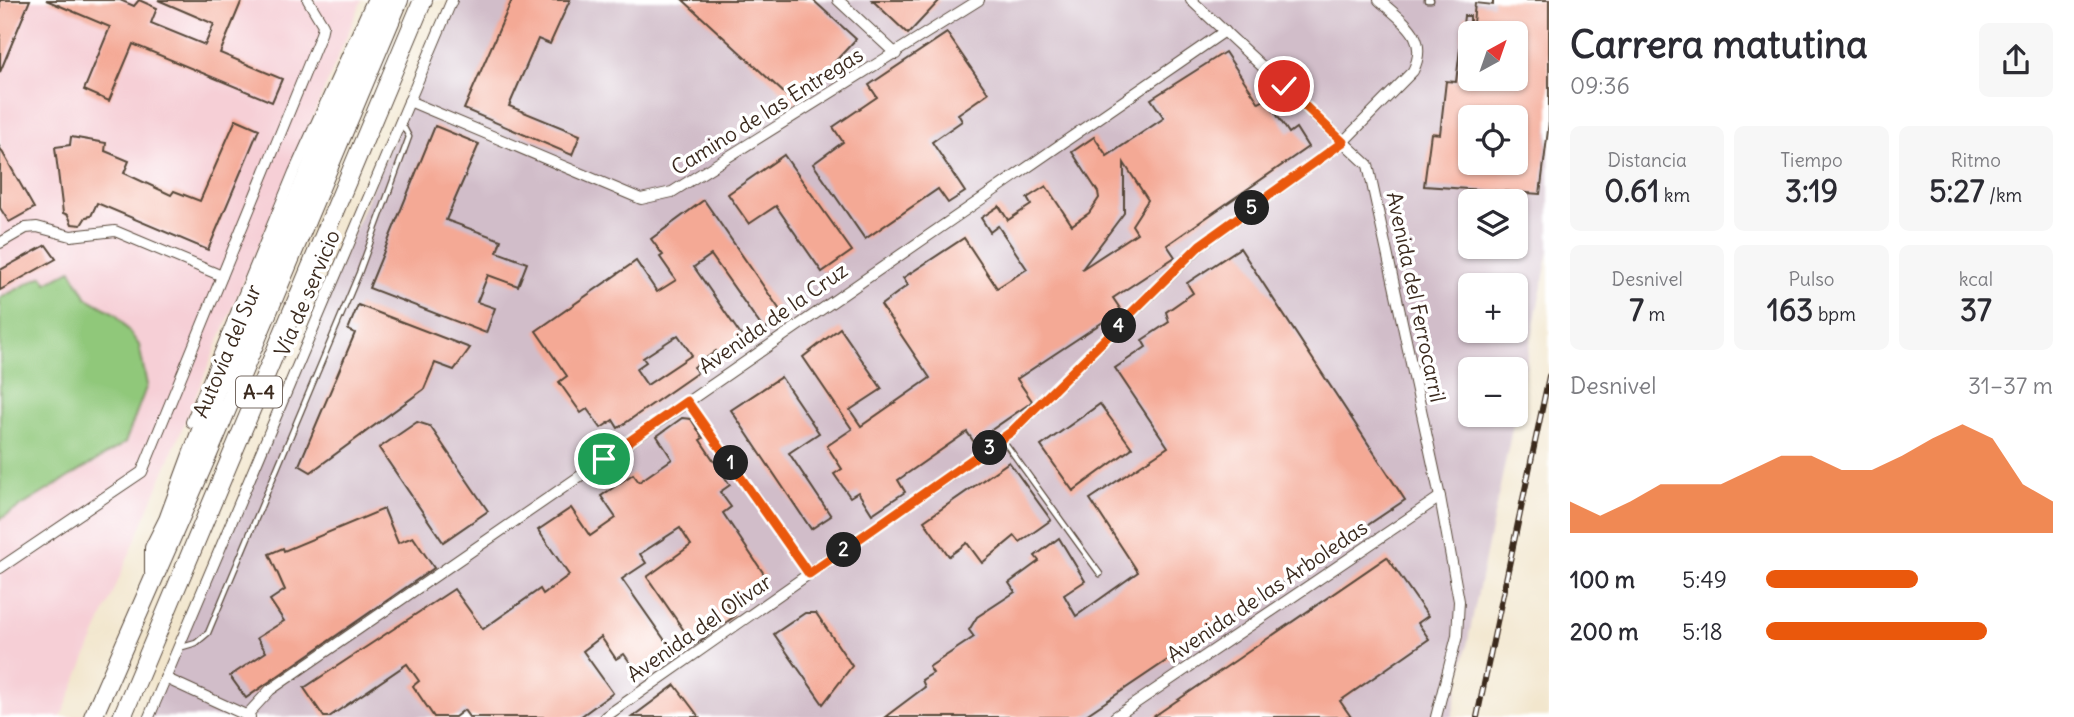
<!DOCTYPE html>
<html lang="es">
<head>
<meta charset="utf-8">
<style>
	:root { --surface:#fff; --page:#f7f7f7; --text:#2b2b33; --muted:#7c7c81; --accent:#ea580c }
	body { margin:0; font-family:Delius,sans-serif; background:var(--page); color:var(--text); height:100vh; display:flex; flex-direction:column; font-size:26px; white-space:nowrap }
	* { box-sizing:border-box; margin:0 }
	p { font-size:23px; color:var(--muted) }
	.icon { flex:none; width:38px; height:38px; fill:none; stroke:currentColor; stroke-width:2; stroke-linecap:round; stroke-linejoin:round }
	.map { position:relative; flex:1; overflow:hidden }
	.sheet { display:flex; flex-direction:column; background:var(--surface); width:525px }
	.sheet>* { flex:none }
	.needle { width:46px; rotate:40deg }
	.tools { position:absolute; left:1458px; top:21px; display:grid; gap:14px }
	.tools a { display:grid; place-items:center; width:70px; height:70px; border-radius:10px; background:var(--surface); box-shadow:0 2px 5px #0004; font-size:35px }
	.pin { position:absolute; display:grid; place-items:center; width:60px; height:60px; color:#fff; margin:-30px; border:4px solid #fff; border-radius:50%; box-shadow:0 2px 7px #0007 }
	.km { position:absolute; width:35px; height:35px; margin:-18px; border-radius:50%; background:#222; color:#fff; font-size:19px; line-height:35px; text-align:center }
	.round { display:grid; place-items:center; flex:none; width:74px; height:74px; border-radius:10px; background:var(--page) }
	.headline { display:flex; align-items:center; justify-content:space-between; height:119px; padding:0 21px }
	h1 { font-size:38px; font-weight:700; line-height:52px }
	.stats { display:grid; grid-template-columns:repeat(3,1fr); gap:10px; height:119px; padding:7px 21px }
	.stats div { display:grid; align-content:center; border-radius:10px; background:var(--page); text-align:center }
	.stats b { font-size:30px; font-weight:700 }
	.stats small { font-size:19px; font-weight:400 }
	.stats p { font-size:19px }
	.chart { height:196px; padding:14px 21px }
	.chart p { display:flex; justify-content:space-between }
	.chart svg { width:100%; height:126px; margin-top:7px; fill:var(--accent); opacity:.7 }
	ul { padding:0 21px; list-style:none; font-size:23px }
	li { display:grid; grid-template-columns:112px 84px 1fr; align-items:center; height:52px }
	li i { height:18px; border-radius:9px; background:var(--accent) }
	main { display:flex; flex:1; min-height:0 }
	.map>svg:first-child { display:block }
	.built { fill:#f6cfd6 }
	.industrial { fill:#d1bdc9; fill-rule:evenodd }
	.grass { fill:#90c87a; stroke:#66794c; stroke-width:2 }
	.building { fill:#f4a995; fill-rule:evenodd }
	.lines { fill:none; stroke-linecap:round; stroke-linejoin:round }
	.lane-casing { stroke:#564638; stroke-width:7 }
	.street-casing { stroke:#564638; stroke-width:12 }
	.highway-casing { stroke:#564638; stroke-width:20 }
	.lane { stroke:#fff; stroke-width:4.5 }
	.street { stroke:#fff; stroke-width:10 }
	.highway { stroke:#fff; stroke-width:18 }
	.rail-casing { stroke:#3b2a1e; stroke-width:6 }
	.rail { stroke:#fff; stroke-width:3.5; stroke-dasharray:10; stroke-linecap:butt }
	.route-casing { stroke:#fff; stroke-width:14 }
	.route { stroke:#ea580c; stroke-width:9 }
	.labels { text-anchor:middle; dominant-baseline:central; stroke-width:7; stroke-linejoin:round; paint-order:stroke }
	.shield { fill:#fff; stroke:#766a62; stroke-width:2 }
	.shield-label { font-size:19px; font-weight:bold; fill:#3b2a1e }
	.street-label { font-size:21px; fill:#3b2a1e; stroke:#fff }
</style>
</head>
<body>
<main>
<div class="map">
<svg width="1549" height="717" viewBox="0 0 1549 717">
	<rect width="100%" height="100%" fill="#fff"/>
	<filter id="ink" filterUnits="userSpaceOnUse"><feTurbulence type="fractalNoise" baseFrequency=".0143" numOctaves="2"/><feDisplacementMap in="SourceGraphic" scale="14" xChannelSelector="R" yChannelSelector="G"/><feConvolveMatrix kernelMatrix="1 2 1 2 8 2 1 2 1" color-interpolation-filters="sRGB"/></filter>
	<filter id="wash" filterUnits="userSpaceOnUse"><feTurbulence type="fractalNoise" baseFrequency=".00686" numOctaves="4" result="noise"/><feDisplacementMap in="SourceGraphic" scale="28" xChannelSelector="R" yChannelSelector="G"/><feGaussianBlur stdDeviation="1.57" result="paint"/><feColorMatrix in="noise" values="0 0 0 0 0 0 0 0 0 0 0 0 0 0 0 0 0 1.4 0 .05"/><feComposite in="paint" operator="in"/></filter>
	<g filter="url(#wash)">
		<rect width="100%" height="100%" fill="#f2e6cd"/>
		<polygon class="built" points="0,0 362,0 61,717 0,717"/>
		<path class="industrial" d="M451 0H1549V251L1516 413V369H1470V415H1515L1452 717H149ZM1470 33H1516V79H1470ZM1470 117H1516V163H1470ZM1470 201H1516V247H1470ZM1470 285H1516V331H1470Z"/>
		<polygon class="grass" points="71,270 87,298 116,314 139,345 147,385 125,443 0,519 0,298 42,276 47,283"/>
		<g id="blocks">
			<g class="building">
				<polygon points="0,0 30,0 0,72"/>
				<polygon points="46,0 120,0 134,6 139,0 157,8 151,23 205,45 214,24 158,0 242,0 220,53 282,79 272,102 133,44 109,101 84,90 110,27"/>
				<polygon points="512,0 570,0 550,44 538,39 509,106 580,135 572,155 464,109"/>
				<polygon points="683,0 813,0 856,39 796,104"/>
				<polygon points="872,0 940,0 908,34"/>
				<path d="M1493 0H1549V122L1540 194 1424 186 1431 133 1440 134 1446 81 1456 82 1464 16H1470V79H1516V33H1472L1475 3 1493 5ZM1470 117H1516V163H1470Z"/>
				<polygon points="947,33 988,93 958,114 962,121 932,142 965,192 948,203 938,189 865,239 813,164 843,142 833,127 877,97 869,85"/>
				<path d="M1225 52 1259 103 1266 99 1289 133 1296 128 1308 147 1167 245 1175 257 1113 298 1121 310 1017 379 1032 401 1029 404 974 442 967 432 898 480 905 492 872 514 858 492 850 497 834 474 842 469 827 446 852 429 803 357 840 328 882 389 850 410 861 426 930 378 881 305 908 285 903 278 964 238 997 288 1027 269 998 226 990 232 981 218 999 206 1008 220 1031 205 1027 198 1046 186 1072 225 1089 213 1099 198 1098 192 1072 152 1094 137 1107 156 1164 118 1151 99ZM1124 163 1148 200 1132 225 1137 233 1082 269 1124 213Z"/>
				<polygon points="236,119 259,129 208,250 97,203 91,216 86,217 81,225 72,224 68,215 63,213 55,147 70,145 71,137 106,143 105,151 129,161 124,173 171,195 174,191 200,201"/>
				<polygon points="435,126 479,144 446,220 501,240 497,252 527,263 518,286 488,275 477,302 495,308 486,333 369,288"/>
				<polygon points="0,148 34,208 9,222 0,208"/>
				<polygon points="784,155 852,251 822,272 776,206 749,224 728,194"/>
				<path d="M704 200 784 316 764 330 711 255 694 267 747 344 723 361 716 351 694 367 697 373 618 428 613 420 601 428 587 409 581 413 559 382 567 376 536 331 636 261 657 292 676 280 660 257 663 255 651 239ZM678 335 692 355 647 385 636 369 646 362 643 358Z"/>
				<polygon points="46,245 56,259 0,290 0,270"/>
				<polygon points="1240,248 1405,500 1083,717 885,717 925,687 922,680 933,673 929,667 974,637 969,630 977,617 1015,592 1009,583 1039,561 1035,556 1059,538 1085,581 1064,595 1076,616 1138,572 1090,499 1168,447 1115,368 1146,347 1142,340 1169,322 1166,312 1193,293 1187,283"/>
				<polygon points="358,305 470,348 454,370 435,363 424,389 311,472 299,465 355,333 348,330"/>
				<polygon points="781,377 819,433 789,453 831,516 811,529 731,410"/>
				<polygon points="1100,404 1132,448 1073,491 1041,446"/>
				<polygon points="682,418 691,419 703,438 700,440 730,485 720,492 731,507 723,513 766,577 726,603 735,616 694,645 647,577 691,545 680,528 640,554 646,563 622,579 673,652 639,675 624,654 616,659 601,637 583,651 613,693 580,717 469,717 464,710 455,717 434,717 413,686 419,681 407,664 329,717 324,717 304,688 454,589 483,629 540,589 543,594 569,575 538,530 571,508 590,536 616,518 601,496 633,474 639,482 672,459 657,436"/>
				<polygon points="417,422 430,426 488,511 443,542 379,448"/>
				<polygon points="1009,462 1051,520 1020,542 1015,536 982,563 967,543 949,556 924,521"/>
				<polygon points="384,509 398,543 413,537 434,568 246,698 230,676 266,652 257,638 284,621 270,600 285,590 269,554 283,548 284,551"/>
				<polygon points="1387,557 1428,616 1418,623 1429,639 1340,701 1351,717 1153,717"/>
				<polygon points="805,613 816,613 852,666 823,704 774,634"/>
				<polygon points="675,685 699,717 632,717"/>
			</g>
		</g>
	</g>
	<g filter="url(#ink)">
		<use href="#blocks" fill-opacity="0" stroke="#564638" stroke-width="2"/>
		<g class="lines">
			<defs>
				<g id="lane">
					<polyline points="1427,0 1431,0"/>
					<polyline points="689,403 809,574"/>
					<polyline points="1003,440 1100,574"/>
					<polyline points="179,648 196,643 208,633 359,273 409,137 401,122"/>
				</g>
				<g id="street">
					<polyline points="838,0 896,54"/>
					<polyline points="1191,0 1368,165 1440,497 1459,601 1457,636 1436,717"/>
					<polyline points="409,101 641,199 672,192 979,0"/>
					<polyline points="0,243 26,228 37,227 71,236 115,231 222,276"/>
					<polyline points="191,422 294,172 372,0"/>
					<polyline points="0,568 142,472 321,34 323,25 308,0"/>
					<polyline points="165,678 250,717"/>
					<polyline points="246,716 270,690 1225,31"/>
					<polyline points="149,717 452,0"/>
					<path d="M605 717 1011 432 1201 245 1343 142 1413 71C1430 36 1403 22 1379 0"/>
					<polyline points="1115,717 1440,497"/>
				</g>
				<g id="highway">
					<polyline points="154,573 154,548 168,520 214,395 382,0"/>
					<polyline points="93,717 209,452 399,0"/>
					<polyline points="122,717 423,0"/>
				</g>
			</defs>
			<use href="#lane" class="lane-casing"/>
			<use href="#street" class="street-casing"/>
			<use href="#highway" class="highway-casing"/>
			<use href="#lane" class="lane"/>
			<use href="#street" class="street"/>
			<use href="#highway" class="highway"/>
			<defs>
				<polyline id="rail" points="1477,717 1549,376"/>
			</defs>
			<use href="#rail" class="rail-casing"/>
			<use href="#rail" class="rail"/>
		</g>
	</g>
	<g class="lines" filter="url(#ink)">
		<defs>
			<polyline id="route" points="604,459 687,401 809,574 1011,432 1200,245 1343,142 1284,86"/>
		</defs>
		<use href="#route" class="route-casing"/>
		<use href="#route" class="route"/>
	</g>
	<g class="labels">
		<rect class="shield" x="236" y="376.5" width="46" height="31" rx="5"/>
		<g class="shield-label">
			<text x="259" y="392">A-4</text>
		</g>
		<g class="street-label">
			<text transform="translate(767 111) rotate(-32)">Camino de las Entregas</text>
			<text transform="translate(307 293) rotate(-67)">Vía de servicio</text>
			<text transform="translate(1416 297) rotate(78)">Avenida del Ferrocarril</text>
			<text transform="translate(773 318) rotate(-35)">Avenida de la Cruz</text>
			<text transform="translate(227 351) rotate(-67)">Autovía del Sur</text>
			<text transform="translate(1267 591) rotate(-34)">Avenida de las Arboledas</text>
			<text transform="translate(699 628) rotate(-35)">Avenida del Olivar</text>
		</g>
	</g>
</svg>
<div class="tools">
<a><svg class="needle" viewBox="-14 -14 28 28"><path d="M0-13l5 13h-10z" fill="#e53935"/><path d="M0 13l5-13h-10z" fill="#7c7c81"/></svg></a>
<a><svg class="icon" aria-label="locate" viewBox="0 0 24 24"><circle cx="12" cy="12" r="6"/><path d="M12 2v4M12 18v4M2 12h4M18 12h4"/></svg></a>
<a><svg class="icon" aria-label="layers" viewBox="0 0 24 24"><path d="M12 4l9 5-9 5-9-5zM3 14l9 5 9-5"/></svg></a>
<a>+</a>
<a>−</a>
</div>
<div class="pin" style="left:604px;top:459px;background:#1e9e55"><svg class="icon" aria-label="arrive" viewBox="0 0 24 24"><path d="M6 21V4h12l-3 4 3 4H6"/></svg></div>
<div class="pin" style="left:1284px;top:86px;background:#d93025"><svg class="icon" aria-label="check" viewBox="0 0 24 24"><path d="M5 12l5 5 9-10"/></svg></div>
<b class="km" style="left:731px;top:463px">1</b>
<b class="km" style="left:844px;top:550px">2</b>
<b class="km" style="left:990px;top:448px">3</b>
<b class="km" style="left:1119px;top:326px">4</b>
<b class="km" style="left:1252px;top:208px">5</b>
</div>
<section class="sheet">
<div class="headline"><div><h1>Carrera matutina</h1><p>09:36</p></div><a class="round"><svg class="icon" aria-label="share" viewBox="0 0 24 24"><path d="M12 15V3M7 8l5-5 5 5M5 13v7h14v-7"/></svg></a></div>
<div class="stats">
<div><p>Distancia</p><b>0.61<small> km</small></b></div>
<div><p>Tiempo</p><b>3:19</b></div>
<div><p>Ritmo</p><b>5:27<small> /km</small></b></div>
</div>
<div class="stats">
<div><p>Desnivel</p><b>7<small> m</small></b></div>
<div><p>Pulso</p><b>163<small> bpm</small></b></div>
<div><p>kcal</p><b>37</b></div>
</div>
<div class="chart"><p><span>Desnivel</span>31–37 m</p>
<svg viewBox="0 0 160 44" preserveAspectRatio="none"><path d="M0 44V33L10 38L20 33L30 27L40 27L50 27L60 22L70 17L80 17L90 22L100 22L110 17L120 11L130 6L140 11L150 27L160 33V44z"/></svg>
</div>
<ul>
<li><b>100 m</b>5:49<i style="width:53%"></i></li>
<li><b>200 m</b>5:18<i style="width:77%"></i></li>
</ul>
</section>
</main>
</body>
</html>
